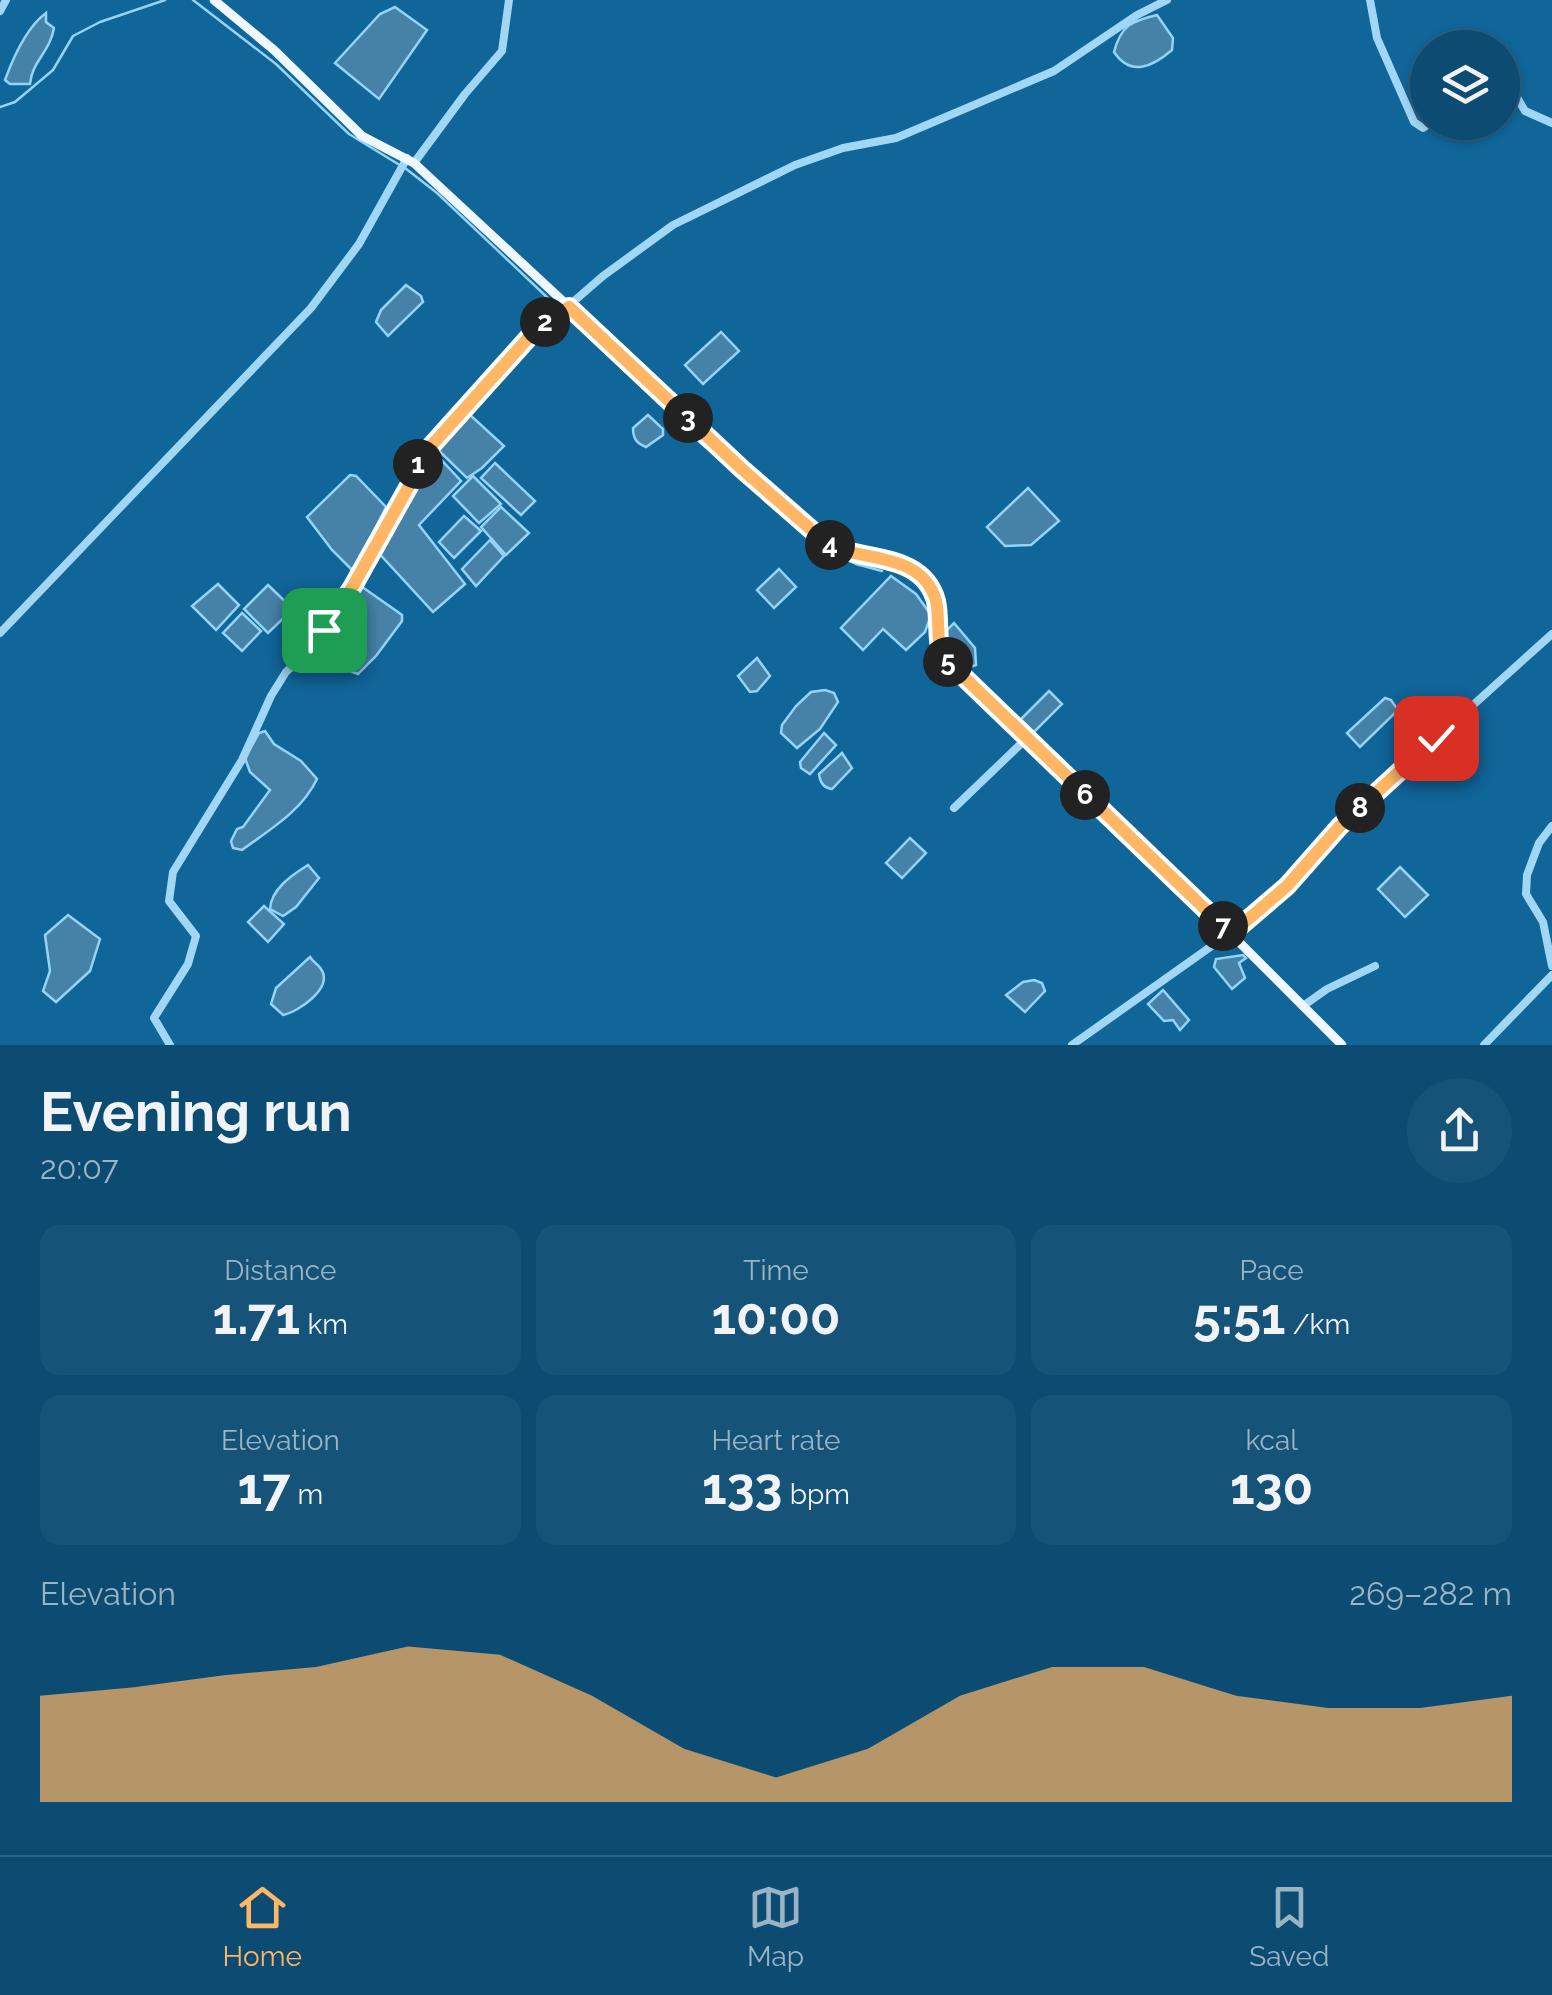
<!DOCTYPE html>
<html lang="en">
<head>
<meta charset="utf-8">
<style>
	:root { --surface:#0c4c73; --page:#155378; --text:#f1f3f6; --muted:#9ab4c4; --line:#2c6385; --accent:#ffb665 }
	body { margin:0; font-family:Raleway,sans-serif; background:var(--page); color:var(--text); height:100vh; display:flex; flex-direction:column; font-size:38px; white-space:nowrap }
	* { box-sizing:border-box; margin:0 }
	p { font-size:32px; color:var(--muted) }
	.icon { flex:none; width:55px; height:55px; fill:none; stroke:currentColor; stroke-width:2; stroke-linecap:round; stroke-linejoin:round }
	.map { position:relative; height:1045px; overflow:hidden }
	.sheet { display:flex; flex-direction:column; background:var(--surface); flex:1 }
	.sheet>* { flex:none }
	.controls { position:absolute; left:1410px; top:30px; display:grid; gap:20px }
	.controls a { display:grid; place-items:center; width:110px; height:110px; border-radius:50%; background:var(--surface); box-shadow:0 2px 8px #0004,0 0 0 2px var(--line); font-size:50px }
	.pin { position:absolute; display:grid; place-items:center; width:85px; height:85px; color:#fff; margin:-42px; border-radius:20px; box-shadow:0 5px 15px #0006 }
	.km { position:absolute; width:50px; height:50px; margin:-25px; border-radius:50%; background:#222; color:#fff; font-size:28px; line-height:50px; text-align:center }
	.round { display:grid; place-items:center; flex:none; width:105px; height:105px; border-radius:52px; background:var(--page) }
	.head { display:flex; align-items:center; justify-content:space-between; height:170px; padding:0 40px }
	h1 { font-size:55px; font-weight:700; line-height:75px }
	.metrics { display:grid; grid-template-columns:repeat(3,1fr); gap:15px; height:170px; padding:10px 40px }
	.metrics div { display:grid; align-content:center; border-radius:20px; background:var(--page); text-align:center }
	.metrics b { font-size:50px; font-weight:700 }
	.metrics small { font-size:28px; font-weight:400 }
	.metrics p { font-size:28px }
	.chart { height:280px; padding:20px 40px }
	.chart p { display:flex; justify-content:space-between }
	.chart svg { width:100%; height:180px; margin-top:10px; fill:var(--accent); opacity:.7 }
	.menu { display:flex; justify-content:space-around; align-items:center; height:140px; border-top:2px solid var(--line); background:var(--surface); font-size:28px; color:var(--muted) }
	.menu a { display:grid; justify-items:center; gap:5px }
	.menu .active { color:var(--accent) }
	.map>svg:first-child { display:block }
	.water { fill:#4682a7; stroke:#93d4f8; stroke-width:2.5 }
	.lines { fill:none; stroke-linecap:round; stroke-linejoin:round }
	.stream { stroke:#93d4f8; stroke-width:2.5 }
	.minor { stroke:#a1d6f4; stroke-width:8 }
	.major { stroke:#eff8ff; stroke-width:9 }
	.route-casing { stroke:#fff; stroke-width:20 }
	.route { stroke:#ffb665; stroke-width:12 }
</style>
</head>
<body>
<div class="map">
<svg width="1552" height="1045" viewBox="0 0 1552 1045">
	<rect width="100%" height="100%" fill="#106599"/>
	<g class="water">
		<polygon points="395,7 427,30 379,99 335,63 380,14"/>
		<path d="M46 13V22L54 28C50 52 32 61 30 84H10L5 80C13 58 27 27 46 13Z"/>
		<path d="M1157 15 1173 38 1172 50C1152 67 1131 77 1114 52 1121 25 1132 21 1157 15Z"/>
		<polygon points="406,285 421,296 423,302 388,336 376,322 381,310"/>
		<polygon points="721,332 739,351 703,384 685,365"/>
		<polygon points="469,414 504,446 482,468 467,478 434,446"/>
		<path d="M648 415 663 429V435L646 447C636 443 633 438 633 428Z"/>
		<polygon points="434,452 461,481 419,525 465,584 433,612 376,550 394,509 430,453"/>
		<polygon points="495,463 535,501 521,515 481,478"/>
		<polygon points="350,475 356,476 386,507 356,567 351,569 332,550 307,517"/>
		<polygon points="473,476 501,504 479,523 453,496"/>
		<polygon points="1028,488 1059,521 1031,545 1005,546 987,527"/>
		<polygon points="501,507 529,533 506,555 481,527"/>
		<polygon points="464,516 481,531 454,558 439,542"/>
		<polygon points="490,540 504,556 476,586 462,569"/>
		<polygon points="779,569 796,587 774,608 757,590"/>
		<polygon points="891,576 916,594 931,615 925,632 906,650 883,629 863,650 841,628"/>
		<polygon points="218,584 239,605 216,630 192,606"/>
		<polygon points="358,584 402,615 402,621 376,656 358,674 341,668 320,649 318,642"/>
		<polygon points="268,585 293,609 268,633 244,609"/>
		<polygon points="242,613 261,631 242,651 223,633"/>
		<path d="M954 623 975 648 976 665 971 667C956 660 946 649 945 632Z"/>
		<polygon points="757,658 770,676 757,691 750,692 738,676"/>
		<polygon points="825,690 834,693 838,702 820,729 797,748 781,733 782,725 796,706 811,692"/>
		<polygon points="1049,691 1062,704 1032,734 1019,721"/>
		<polygon points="1385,698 1391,700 1398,710 1360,747 1347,733"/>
		<path d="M265 731 274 744 301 761 317 779C302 811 269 830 242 850L233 848 231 841 237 829 243 827 270 790 250 772 245 758 259 733Z"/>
		<polygon points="824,733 836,745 810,774 801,768 800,762"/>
		<path d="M842 753 852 768 832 789C823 788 820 782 819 774Z"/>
		<polygon points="910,838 926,853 902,878 886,863"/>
		<path d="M308 865 319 878 296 907 283 916 270 909C271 889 292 875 308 865Z"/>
		<polygon points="1400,867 1428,895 1405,917 1378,889"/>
		<polygon points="264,906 284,924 268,942 248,922"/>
		<polygon points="68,915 100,939 90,971 56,1002 43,991 50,971 45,935"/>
		<polygon points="1243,955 1246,958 1239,963 1245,978 1232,989 1214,967 1216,959"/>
		<path d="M310 957C313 962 318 964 321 969 334 988 298 1012 283 1015L271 1004 276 988Z"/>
		<polygon points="1034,980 1042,983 1045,991 1025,1012 1006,995 1023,982"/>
		<polygon points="1163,990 1189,1020 1180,1030 1173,1020 1164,1021 1148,1004"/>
	</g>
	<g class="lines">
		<g class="stream">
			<polyline points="193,0 276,64 349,134 398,164"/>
			<polyline points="0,107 15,102 53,70 73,36 100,22 165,0"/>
			<polyline points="405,168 437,193 703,445 822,545"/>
			<polyline points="828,550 856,564 882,571"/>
		</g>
		<g class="minor">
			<polyline points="1370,0 1377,38 1414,122 1423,128 1432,122"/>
			<polyline points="0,11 6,0"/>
			<polyline points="1502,80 1508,82 1525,111 1552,123"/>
			<polyline points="414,163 465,94 502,51 509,0"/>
			<polyline points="0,633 311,308 359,244 407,158"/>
			<polyline points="954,808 1027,738"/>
			<polyline points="1552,826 1539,843 1527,875 1526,894 1543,922 1552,966"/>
			<polyline points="1303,1006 1327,989 1375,966"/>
			<polyline points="170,1045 154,1018 188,964 196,936 169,901 173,872 242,760 271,696 286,672 307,653 353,585 422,459 539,326 558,315 603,276 673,225 795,165 843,148 896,138 1054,71 1137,15 1167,0"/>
			<polyline points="1072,1045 1254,916 1287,886 1372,796 1552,634"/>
			<polyline points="1484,1045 1552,975"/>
		</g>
		<polyline class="major" points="214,0 274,50 362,136 414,163 802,523 830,546 905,565 925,581 936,600 942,656 1231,934 1342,1045"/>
	</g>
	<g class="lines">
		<defs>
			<path id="route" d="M324 630 353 586 432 445 539 326 569 307 743 470 830 546C865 561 923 553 936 601 940 619 936 639 942 656L1231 934 1287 886 1340 826 1436 738"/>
		</defs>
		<use href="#route" class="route-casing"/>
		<use href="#route" class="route"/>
	</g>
</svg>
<div class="controls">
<a><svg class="icon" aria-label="layers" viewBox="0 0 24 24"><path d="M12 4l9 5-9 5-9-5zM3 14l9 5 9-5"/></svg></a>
</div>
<div class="pin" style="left:324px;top:630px;background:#1e9e55"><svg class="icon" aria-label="arrive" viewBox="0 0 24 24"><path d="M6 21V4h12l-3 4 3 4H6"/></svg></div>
<div class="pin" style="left:1436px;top:738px;background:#d93025"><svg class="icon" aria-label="check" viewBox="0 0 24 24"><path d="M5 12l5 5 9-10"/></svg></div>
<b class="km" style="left:418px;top:464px">1</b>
<b class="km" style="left:545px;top:322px">2</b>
<b class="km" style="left:688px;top:418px">3</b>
<b class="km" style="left:830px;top:545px">4</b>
<b class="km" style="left:948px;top:662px">5</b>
<b class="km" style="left:1085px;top:795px">6</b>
<b class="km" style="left:1223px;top:926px">7</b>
<b class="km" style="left:1360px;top:808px">8</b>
</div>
<section class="sheet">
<div class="head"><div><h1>Evening run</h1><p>20:07</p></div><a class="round"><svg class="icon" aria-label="share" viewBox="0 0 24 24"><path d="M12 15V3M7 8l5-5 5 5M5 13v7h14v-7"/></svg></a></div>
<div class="metrics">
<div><p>Distance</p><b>1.71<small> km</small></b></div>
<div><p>Time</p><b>10:00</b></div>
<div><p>Pace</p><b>5:51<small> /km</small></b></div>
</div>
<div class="metrics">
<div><p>Elevation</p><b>17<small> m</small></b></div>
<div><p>Heart rate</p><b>133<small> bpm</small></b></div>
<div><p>kcal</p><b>130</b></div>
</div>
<div class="chart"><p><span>Elevation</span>269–282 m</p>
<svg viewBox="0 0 160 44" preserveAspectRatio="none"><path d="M0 44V18L10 16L20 13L30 11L40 6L50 8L60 18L70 31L80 38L90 31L100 18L110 11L120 11L130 18L140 21L150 21L160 18V44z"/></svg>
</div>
</section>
<nav class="menu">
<a class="active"><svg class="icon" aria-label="home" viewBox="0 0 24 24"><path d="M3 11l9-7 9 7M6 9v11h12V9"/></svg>Home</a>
<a><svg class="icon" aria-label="map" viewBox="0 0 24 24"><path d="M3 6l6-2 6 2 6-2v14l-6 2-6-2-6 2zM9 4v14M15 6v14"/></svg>Map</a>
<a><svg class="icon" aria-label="saved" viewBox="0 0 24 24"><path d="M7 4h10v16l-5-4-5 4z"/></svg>Saved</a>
</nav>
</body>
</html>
